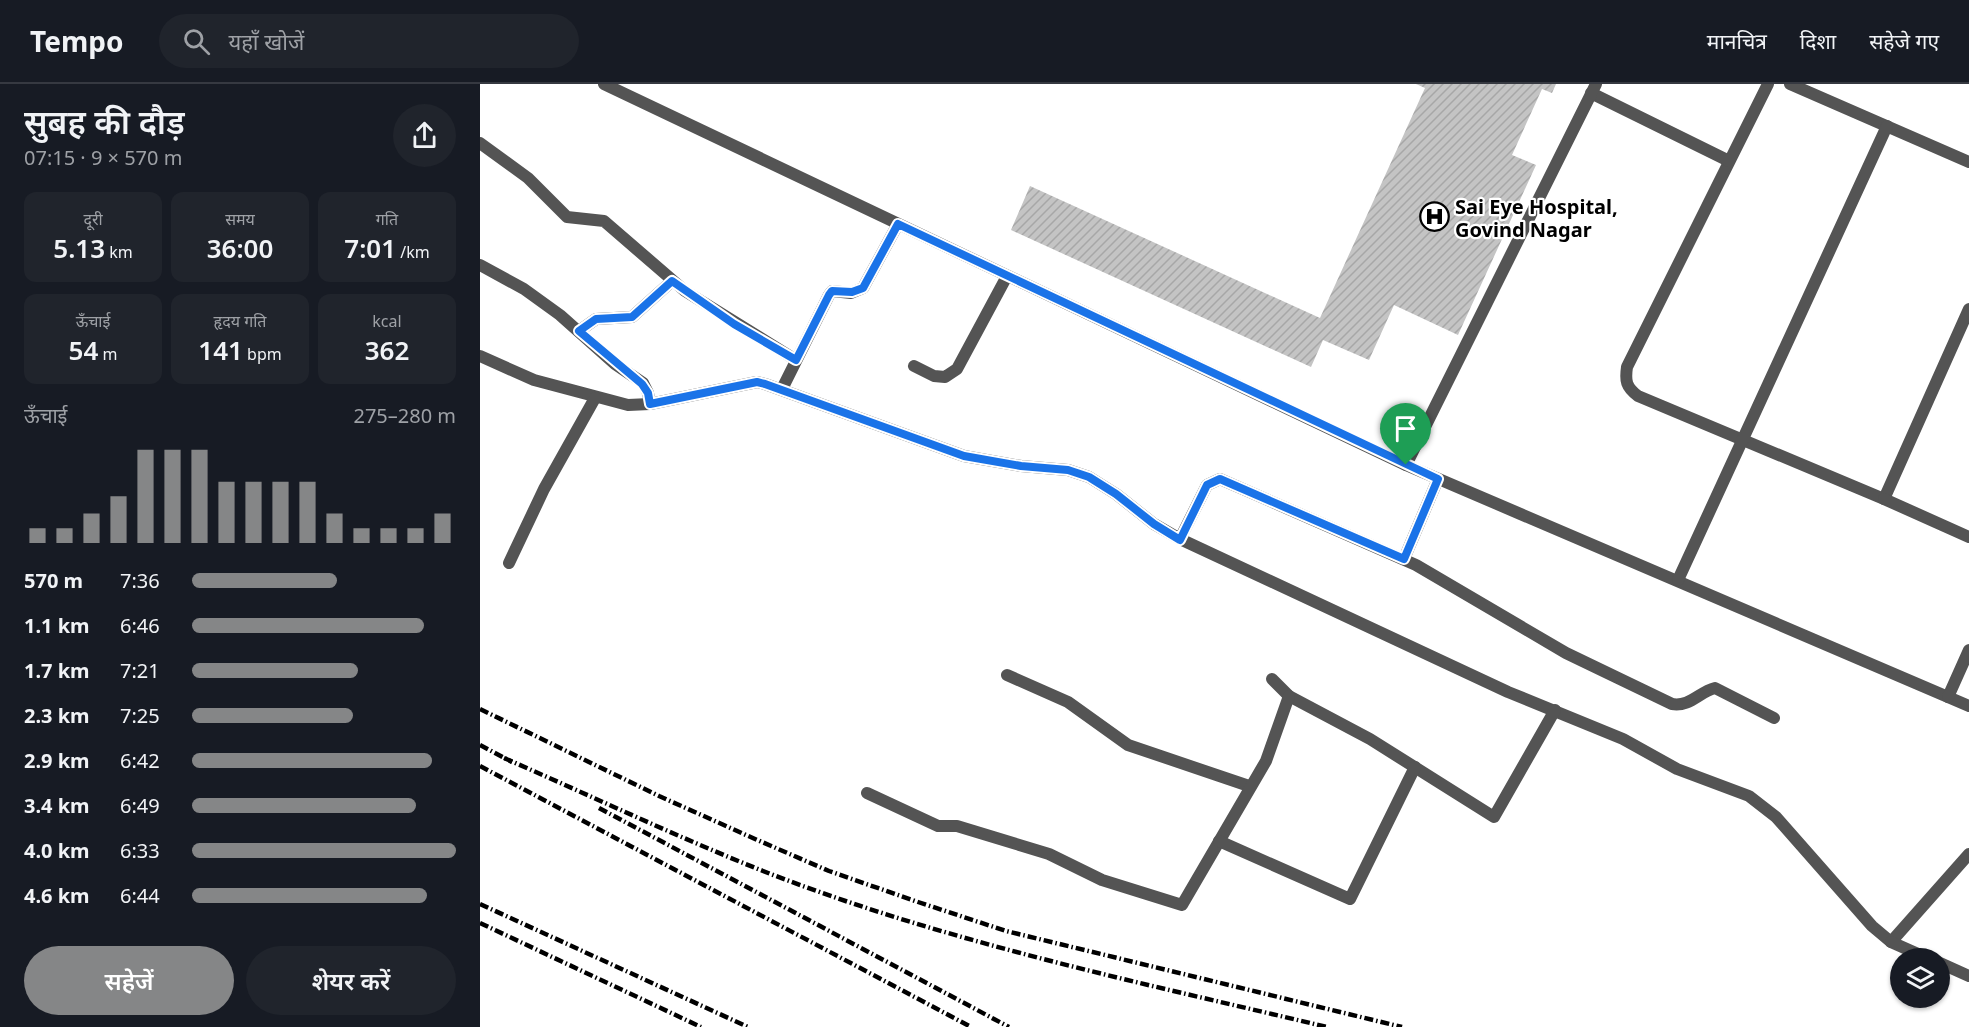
<!DOCTYPE html>
<html lang="hi">
<head>
<meta charset="utf-8">
<style>
	:root { --surface:#171b24; --page:#20242c; --text:#f1f3f6; --muted:#9ea1a6; --line:#363941; --accent:#858687 }
	body { margin:0; font-family:"Noto Sans","Noto Sans Devanagari",sans-serif; background:var(--page); color:var(--text); height:100vh; display:flex; flex-direction:column; font-size:22px; white-space:nowrap }
	* { box-sizing:border-box; margin:0 }
	p { font-size:20px; color:var(--muted) }
	.icon { flex:none; width:33px; height:33px; fill:none; stroke:currentColor; stroke-width:2; stroke-linecap:round; stroke-linejoin:round }
	.map { position:relative; flex:1; overflow:hidden }
	.panel { display:flex; flex-direction:column; background:var(--surface); width:480px }
	.panel>* { flex:none }
	.buttons { position:absolute; left:1410px; top:864px; display:grid; gap:12px }
	.buttons a { display:grid; place-items:center; width:60px; height:60px; border-radius:50%; background:var(--surface); box-shadow:0 2px 4px #0004; font-size:30px }
	.pin { position:absolute; display:grid; place-items:center; width:51px; height:51px; color:#fff; margin:-62px -26px; border-radius:50% 50% 50% 0; rotate:-45deg; box-shadow:0 0 6px #0007 }
	.pin .icon { rotate:45deg }
	.round { display:grid; place-items:center; flex:none; width:63px; height:63px; border-radius:32px; background:var(--page) }
	.headline { display:flex; align-items:center; justify-content:space-between; height:102px; padding:0 24px }
	h1 { font-size:33px; font-weight:600; line-height:45px }
	.metrics { display:grid; grid-template-columns:repeat(3,1fr); gap:9px; height:102px; padding:6px 24px }
	.metrics div { display:grid; align-content:center; border-radius:12px; background:var(--page); text-align:center }
	.metrics b { font-size:26px; font-weight:600 }
	.metrics small { font-size:16px; font-weight:400 }
	.metrics p { font-size:16px }
	.chart { height:168px; padding:12px 24px }
	.chart p { display:flex; justify-content:space-between }
	.chart svg { width:100%; height:108px; margin-top:6px; stroke:var(--accent); stroke-width:6 }
	.cta { display:flex; gap:12px; margin-top:auto; padding:12px 24px }
	.cta a { flex:1; height:69px; border-radius:36px; background:var(--accent); color:#fff; font-size:24px; font-weight:600; line-height:69px; text-align:center }
	.cta a+a { background:var(--page); color:var(--text) }
	ul { padding:0 24px; list-style:none; font-size:20px }
	li { display:grid; grid-template-columns:96px 72px 1fr; align-items:center; height:45px }
	li i { height:15px; border-radius:8px; background:var(--accent) }
	header { display:flex; align-items:center; gap:36px; box-sizing:border-box; height:84px; padding:0 30px; background:var(--surface); border-bottom:2px solid var(--line) }
	header strong { font-size:28px }
	nav { display:flex; gap:33px; margin-inline-start:auto; font-size:21px }
	.search { width:420px; height:54px; background:var(--page); display:flex; align-items:center; gap:15px; box-sizing:border-box; padding:0 21px; border-radius:33px; color:var(--muted); font-size:22px }
	main { display:flex; flex:1; min-height:0 }
	.map>svg:first-child { display:block }
	.building { fill:url(#building-hatch) }
	.lines { fill:none; stroke-linecap:round; stroke-linejoin:round }
	.minor { stroke:#545454; stroke-width:12 }
	.rail { stroke:#000; stroke-width:4.5; stroke-dasharray:9 3 1.5 3; stroke-linecap:butt }
	.route-casing { stroke:#fff; stroke-width:12 }
	.route { stroke:#1a73e8; stroke-width:8 }
	.labels { text-anchor:middle; dominant-baseline:central; stroke-width:4.5; stroke-linejoin:round; paint-order:stroke }
	.poi-label { font-size:20px; font-weight:bold; fill:#000; stroke:#fff; text-anchor:start }
</style>
</head>
<body>
<header>
<strong>Tempo</strong>
<div class="search"><svg class="icon" aria-label="search" viewBox="0 0 24 24"><circle cx="10" cy="10" r="6"/><path d="M15 15l6 6"/></svg>यहाँ खोजें</div>
<nav><a>मानचित्र</a><a>दिशा</a><a>सहेजे गए</a></nav>
</header>
<main>
<section class="panel">
<div class="headline"><div><h1>सुबह की दौड़</h1><p>07:15 · 9 × 570 m</p></div><a class="round"><svg class="icon" aria-label="share" viewBox="0 0 24 24"><path d="M12 15V3M7 8l5-5 5 5M5 13v7h14v-7"/></svg></a></div>
<div class="metrics">
<div><p>दूरी</p><b>5.13<small> km</small></b></div>
<div><p>समय</p><b>36:00</b></div>
<div><p>गति</p><b>7:01<small> /km</small></b></div>
</div>
<div class="metrics">
<div><p>ऊँचाई</p><b>54<small> m</small></b></div>
<div><p>हृदय गति</p><b>141<small> bpm</small></b></div>
<div><p>kcal</p><b>362</b></div>
</div>
<div class="chart"><p><span>ऊँचाई</span>275–280 m</p>
<svg viewBox="0 0 160 44" preserveAspectRatio="none"><path d="M5 44V38M15 44V38M25 44V32M35 44V25M45 44V6M55 44V6M65 44V6M75 44V19M85 44V19M95 44V19M105 44V19M115 44V32M125 44V38M135 44V38M145 44V38M155 44V32"/></svg>
</div>
<ul>
<li><b>570 m</b>7:36<i style="width:55%"></i></li>
<li><b>1.1 km</b>6:46<i style="width:88%"></i></li>
<li><b>1.7 km</b>7:21<i style="width:63%"></i></li>
<li><b>2.3 km</b>7:25<i style="width:61%"></i></li>
<li><b>2.9 km</b>6:42<i style="width:91%"></i></li>
<li><b>3.4 km</b>6:49<i style="width:85%"></i></li>
<li><b>4.0 km</b>6:33<i style="width:100%"></i></li>
<li><b>4.6 km</b>6:44<i style="width:89%"></i></li>
</ul>
<div class="cta"><a>सहेजें</a><a>शेयर करें</a></div>
</section>
<div class="map">
<svg width="1489" height="943" viewBox="0 0 1489 943">
	<defs>
		<pattern id="building-hatch" width="6" height="6" patternUnits="userSpaceOnUse" patternTransform="scale(1.5)"><rect width="6" height="6" fill="#c4c4c4"/><path d="M-1 1l2-2M0 6l6-6M5 7l2-2" fill="none" stroke="#a7a7a7"/></pattern>
	</defs>
	<rect width="100%" height="100%" fill="#fff"/>
	<polygon class="building" points="936,0 1076,0 1072,9 1062,5 1032,71 1056,81 978,251 914,221 889,276 843,256 831,283 531,146 550,102 840,234 945,4"/>
	<g class="lines">
		<g class="minor">
			<polyline points="124,0 926,381 1489,622"/>
			<path d="M1288 0 1147 283C1145 297 1146 303 1158 312L1404 415 1489 225"/>
			<polyline points="1310,0 1489,78"/>
			<polyline points="1111,9 1249,77"/>
			<polyline points="0,59 48,94 87,133 124,137 205,207 316,276"/>
			<polyline points="0,181 44,205 80,231 135,280 163,299 168,309 170,320"/>
			<polyline points="99,247 116,235 152,233 192,197"/>
			<polyline points="0,272 54,296 148,321 170,320 277,298 285,300 484,372 541,382 588,386 609,393 636,410 674,440 700,455 1028,608 1143,655 1197,685 1269,712 1296,733 1392,842 1411,858 1489,770"/>
			<polyline points="434,282 454,292 465,293 477,285 527,192"/>
			<polyline points="302,305 349,211 352,207 371,209 383,204 418,140"/>
			<polyline points="926,381 1116,0"/>
			<polyline points="1404,415 1489,453"/>
			<path d="M700 455 727 401 740 395 936 481 1086 569 1192 620C1210 623 1219 608 1235 604L1294 634"/>
			<polyline points="924,475 958,395"/>
			<polyline points="29,479 64,405 115,314"/>
			<polyline points="1198,496 1407,42"/>
			<polyline points="527,591 588,618 648,661 769,702"/>
			<polyline points="792,595 809,612 890,655 1014,733 1075,626"/>
			<polyline points="1468,613 1489,566"/>
			<polyline points="387,709 458,742 477,742 569,770 622,796 702,821 786,677 809,612"/>
			<polyline points="739,757 870,815 935,683"/>
			<polyline points="1411,858 1447,874"/>
			<polyline points="1460,879 1489,892"/>
		</g>
		<g class="rail">
			<polyline points="0,625 179,712 275,755 349,787 438,818 526,847 922,943"/>
			<polyline points="0,661 32,678"/>
			<path d="M24 674C109 711 193 751 278 785 460 857 658 898 847 943"/>
			<polyline points="0,682 491,943"/>
			<polyline points="119,724 529,943"/>
			<polyline points="0,820 268,943"/>
			<polyline points="0,839 221,943"/>
		</g>
	</g>
	<g class="lines">
		<defs>
			<polygon id="route" points="418,140 958,395 924,475 740,395 727,401 700,456 674,440 636,410 609,393 588,386 541,382 484,372 285,300 277,298 170,320 168,309 162,300 99,247 116,235 152,233 192,197 254,240 316,276 349,211 352,207 372,208 383,204"/>
		</defs>
		<use href="#route" class="route-casing"/>
		<use href="#route" class="route"/>
	</g>
	<defs>
		<symbol id="hospital-ring" viewBox="-11 -11 22 22"><circle r="9.5" fill="#fff" stroke="#000" stroke-width="1.5"/><path d="M-5-5h3v3.5h4V-5h3V5h-3V1.5h-4V5h-3Z" fill="#000"/></symbol>
	</defs>
	<g fill-rule="evenodd">
		<use href="#hospital-ring" x="938" y="116" width="33" height="33"/>
	</g>
	<g class="labels">
		<g class="poi-label">
			<text x="975" y="122">Sai Eye Hospital,<tspan x="975" dy="23">Govind Nagar</tspan></text>
		</g>
	</g>
</svg>
<div class="buttons">
<a><svg class="icon" aria-label="layers" viewBox="0 0 24 24"><path d="M12 4l9 5-9 5-9-5zM3 14l9 5 9-5"/></svg></a>
</div>
<div class="pin" style="left:926px;top:381px;background:#1e9e55"><svg class="icon" aria-label="arrive" viewBox="0 0 24 24"><path d="M6 21V4h12l-3 4 3 4H6"/></svg></div>
</div>
</main>
</body>
</html>
